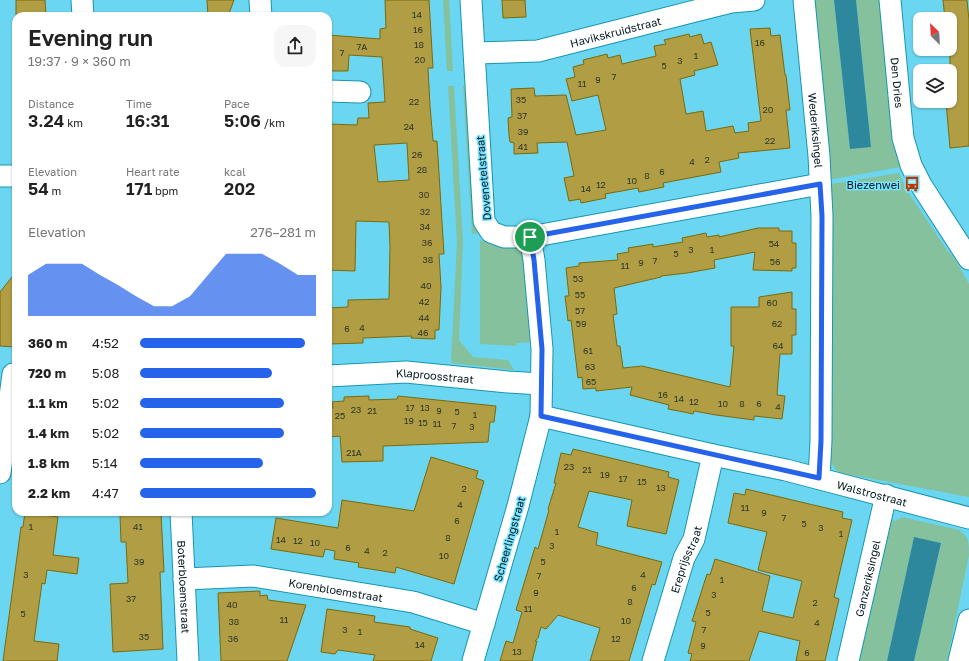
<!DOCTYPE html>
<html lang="en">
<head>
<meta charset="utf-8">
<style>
	:root { --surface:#fff; --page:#f6f6f6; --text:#222; --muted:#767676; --accent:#2563eb }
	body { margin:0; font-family:"Golos Text",sans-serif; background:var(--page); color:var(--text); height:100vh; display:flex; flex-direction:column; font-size:15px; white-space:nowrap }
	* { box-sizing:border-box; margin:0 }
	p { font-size:13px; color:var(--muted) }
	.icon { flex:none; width:22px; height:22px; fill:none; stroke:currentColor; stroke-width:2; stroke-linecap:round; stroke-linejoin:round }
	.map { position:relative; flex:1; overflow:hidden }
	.side { position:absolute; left:12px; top:12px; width:320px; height:504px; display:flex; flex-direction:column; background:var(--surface); border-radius:12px; box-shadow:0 1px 3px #0004 }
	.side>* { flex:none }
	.needle { width:26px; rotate:336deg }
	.buttons { position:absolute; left:913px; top:12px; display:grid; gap:8px }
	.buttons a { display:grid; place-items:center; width:44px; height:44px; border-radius:8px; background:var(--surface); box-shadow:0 1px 3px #0004; font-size:20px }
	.pin { position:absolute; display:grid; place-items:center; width:34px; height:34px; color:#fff; margin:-17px; border:2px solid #fff; border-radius:50%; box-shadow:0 1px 4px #0007 }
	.round { display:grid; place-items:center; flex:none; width:42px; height:42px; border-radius:12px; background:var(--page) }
	.overview { display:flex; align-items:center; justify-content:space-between; height:68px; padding:0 16px }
	h1 { font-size:22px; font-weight:600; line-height:30px }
	.metrics { display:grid; grid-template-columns:repeat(3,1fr); gap:6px; height:68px; padding:4px 16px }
	.metrics div { display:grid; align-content:center }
	.metrics b { font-size:17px; font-weight:600 }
	.metrics small { font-size:11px; font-weight:400 }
	.metrics p { font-size:11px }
	.chart { height:112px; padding:8px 16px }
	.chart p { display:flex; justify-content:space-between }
	.chart svg { width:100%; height:72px; margin-top:4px; fill:var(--accent); opacity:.7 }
	ul { padding:0 16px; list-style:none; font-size:13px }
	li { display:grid; grid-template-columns:64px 48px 1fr; align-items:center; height:30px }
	li i { height:10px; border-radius:5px; background:var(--accent) }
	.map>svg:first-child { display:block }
	.green { fill:#85c19c }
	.water { fill:#2d889e }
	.building { fill:#b19d44; stroke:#7c6a08; fill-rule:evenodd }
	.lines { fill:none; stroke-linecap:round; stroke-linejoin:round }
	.minor-casing { stroke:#1896b0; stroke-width:23 }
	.minor { stroke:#fff; stroke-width:21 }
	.route-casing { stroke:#fff; stroke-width:8 }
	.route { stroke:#2563eb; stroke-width:5 }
	.labels { text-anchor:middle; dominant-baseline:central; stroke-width:3; stroke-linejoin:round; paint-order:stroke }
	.number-label { font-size:9px; fill:#2e3928 }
	.street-label { font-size:11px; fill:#02181e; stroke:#77e3ff }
	.poi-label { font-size:11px; fill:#02181e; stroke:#77e3ff; text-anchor:end }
</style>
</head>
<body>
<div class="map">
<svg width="969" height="661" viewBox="0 0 969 661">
	<rect width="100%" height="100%" fill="#6ad6f1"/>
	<g class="green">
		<polygon points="443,0 449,0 453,71 447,71"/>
		<polygon points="810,0 834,0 850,149 871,146 856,0 881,0 901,167 828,180"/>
		<polygon points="448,86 454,86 463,242 459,340 473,357 508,360 514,370 451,363 457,242"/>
		<polygon points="463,86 469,86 478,233 472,234"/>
		<polygon points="899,173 906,189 947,250 954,257 969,284 969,497 841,473 836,470 831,462 831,184"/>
		<path d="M480 240C485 241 488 244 492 245 507 248 514 239 524 257L534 342 517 343 515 346 480 344Z"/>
		<path d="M902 517 959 530C969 538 969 541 969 555L947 661H914L941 543 914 538 887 661H855L890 520 895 521Z"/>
	</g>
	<g class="water">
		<polygon points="834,0 856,0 871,147 850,149"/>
		<polygon points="914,537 941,543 914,661 887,661"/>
	</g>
	<g class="building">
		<polygon points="16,0 45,0 46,16 16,16"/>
		<polygon points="207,0 234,0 228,16 208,16"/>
		<path d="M385 0H429L433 68H428L430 106 433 141H437L444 254H439L441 287 439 330H435V339L411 338 412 336 363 338V343L328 344V308L348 307V300L389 299 390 247 389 222 356 221 355 271 328 270V124L357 125 358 118H369L368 103 385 102 382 57 349 55 348 71H328V35L380 39V29L386 28ZM407 143 409 180 378 182 374 145Z"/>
		<polygon points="502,0 525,0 526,17 503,18"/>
		<polygon points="943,0 967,0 969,20 969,146 950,148 946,101 950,101 950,19 945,19"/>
		<polygon points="770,28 771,36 780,35 785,75 786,75 790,110 786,110 790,148 738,153 739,158 719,162 721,172 663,183 664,187 639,192 638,188 605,194 606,198 581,203 580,199 569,201 564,178 574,176 567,142 537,143 538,153 514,154 514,143 510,142 509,135 508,118 512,117 511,89 534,88 535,96 566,95 576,135 606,130 598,95 572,101 566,79 575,77 573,67 584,64 583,60 607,54 608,58 620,55 622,64 656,56 654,46 666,44 664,40 689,34 690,37 701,34 704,44 711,42 718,65 694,71 695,75 680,79 686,114 703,111 706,131 733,126 735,133 749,131 748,123 761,121 750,29"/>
		<polygon points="758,228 779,228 779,231 792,231 792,243 796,243 796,268 792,268 792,271 753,270 755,252 714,260 715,268 687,273 661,276 661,277 614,288 617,314 613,315 617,346 620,346 623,368 642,366 730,387 734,346 731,346 731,307 759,307 759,297 792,292 792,309 796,309 796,335 792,335 792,354 780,354 777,395 785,396 782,419 754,416 754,420 716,415 694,411 693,414 684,412 668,409 669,405 630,395 632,387 596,391 596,388 583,389 582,377 578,378 571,320 568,321 565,296 569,296 566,268 579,266 579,263 618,260 617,254 629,252 628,248 653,244 653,247 683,242 682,238 706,233 707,237 719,235 719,237"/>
		<polygon points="16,272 16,347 0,346 0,292"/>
		<polygon points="369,396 369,400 397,399 398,396 496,406 494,422 490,422 488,442 383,446 383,461 342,462 340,436 328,437 328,408 333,408 332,402 344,401 344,397"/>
		<polygon points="573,449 669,472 668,477 679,480 666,534 627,526 632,500 589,491 578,527 598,533 596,545 662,562 655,585 652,584 629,661 590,661 600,628 558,615 546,629 541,627 538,638 535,641 537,641 532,661 500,661 506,641 513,643 522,612 516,610 535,547 538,549 549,510 548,509 556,483 554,483 561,453 571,455"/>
		<polygon points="431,457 478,471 476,478 484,481 454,584 396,567 395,573 358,567 359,563 334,559 335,551 325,549 323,557 271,549 276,518 338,528 342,500 414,511"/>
		<polygon points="746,489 843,512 842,518 852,520 834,597 839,599 825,661 796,661 800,641 759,631 749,661 690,661 692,654 688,653 696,622 692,621 707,574 710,575 715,559 770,576 762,611 793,618 802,581 758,570 767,532 728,523 734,493 745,495"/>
		<polygon points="25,512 58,517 53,555 79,558 77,574 47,570 45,584 42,583 34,641 59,644 57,661 3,661 21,527 23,527"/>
		<polygon points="161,513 164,572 160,572 163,649 113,652 110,584 128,583 126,542 121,542 120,515"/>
		<polygon points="260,591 260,596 267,595 268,600 306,605 287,661 221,661 218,593"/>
		<polygon points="327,609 375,616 374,622 410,627 410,629 438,638 431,661 373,661 375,655 338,650 335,654 321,652"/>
	</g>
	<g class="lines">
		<defs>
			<g id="minor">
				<polyline points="82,0 83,16"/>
				<polyline points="260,0 261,16"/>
				<polyline points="471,0 484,221 491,232 504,237 530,237 534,260 542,349 541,416 518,506 473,661"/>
				<path id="s1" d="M804 0 819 156 822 216 821 441 819 478"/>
				<path id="s2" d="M890 0 903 138 911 165 921 185 969 259"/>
				<path id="s3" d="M475 53 538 51 695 11 731 2 754 0"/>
				<polyline points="328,91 360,92"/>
				<polyline points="0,176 16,176"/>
				<polyline points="530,237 820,184"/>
				<path id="s4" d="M328 376 406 372 508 382 541 384"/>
				<path id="s5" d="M541 416 713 455 786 470 969 518"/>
				<polyline points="0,473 13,374"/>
				<path id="s6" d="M181 512 188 661"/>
				<path id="s7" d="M184 579 254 576 413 602 484 624"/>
				<path id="s8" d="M653 661 684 558 694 539 713 455"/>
				<path id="s9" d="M848 661 886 495"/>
				<polyline points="959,661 969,620"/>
			</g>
		</defs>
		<use href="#minor" class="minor-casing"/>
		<use href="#minor" class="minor"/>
	</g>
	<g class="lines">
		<defs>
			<polygon id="route" points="820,184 822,216 821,441 819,478 541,416 542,349 534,260 530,237"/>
		</defs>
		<use href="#route" class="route-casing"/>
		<use href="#route" class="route"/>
	</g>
	<defs>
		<symbol id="bus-bare" viewBox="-9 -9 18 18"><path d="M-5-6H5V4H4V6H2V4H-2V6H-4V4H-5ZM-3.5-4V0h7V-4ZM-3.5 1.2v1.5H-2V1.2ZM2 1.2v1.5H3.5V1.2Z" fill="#be3600" stroke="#77e3ff" stroke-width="2.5" paint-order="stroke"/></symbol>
	</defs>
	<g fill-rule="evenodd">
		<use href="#bus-bare" x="901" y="173" width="22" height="22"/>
	</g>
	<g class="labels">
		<g class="number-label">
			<text x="417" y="14">14</text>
			<text x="418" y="29">16</text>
			<text x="760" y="42">16</text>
			<text x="419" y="44">18</text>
			<text x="362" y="46">7A</text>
			<text x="342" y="52">7</text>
			<text x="696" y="55">1</text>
			<text x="420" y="59">20</text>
			<text x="680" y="60">3</text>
			<text x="664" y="65">5</text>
			<text x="614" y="76">7</text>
			<text x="598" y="79">9</text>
			<text x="582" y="83">11</text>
			<text x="521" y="99">35</text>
			<text x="414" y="101">22</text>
			<text x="768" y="109">20</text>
			<text x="522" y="115">37</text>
			<text x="409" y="126">24</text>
			<text x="523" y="131">39</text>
			<text x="770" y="140">22</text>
			<text x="523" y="146">41</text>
			<text x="417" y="154">26</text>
			<text x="707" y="159">2</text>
			<text x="692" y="161">4</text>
			<text x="422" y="169">28</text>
			<text x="662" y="171">6</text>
			<text x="647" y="175">8</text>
			<text x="632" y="180">10</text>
			<text x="601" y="184">12</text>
			<text x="586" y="188">14</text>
			<text x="424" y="194">30</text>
			<text x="425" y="211">32</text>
			<text x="425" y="226">34</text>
			<text x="427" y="242">36</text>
			<text x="774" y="243">54</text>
			<text x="691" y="249">3</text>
			<text x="712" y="249">1</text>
			<text x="676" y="253">5</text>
			<text x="428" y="259">38</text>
			<text x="655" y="260">7</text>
			<text x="775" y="261">56</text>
			<text x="641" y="262">9</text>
			<text x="625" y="265">11</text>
			<text x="578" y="278">53</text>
			<text x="426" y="285">40</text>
			<text x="580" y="294">55</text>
			<text x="424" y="301">42</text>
			<text x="772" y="302">60</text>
			<text x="580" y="310">57</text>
			<text x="424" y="317">44</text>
			<text x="581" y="323">59</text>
			<text x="777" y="323">62</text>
			<text x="362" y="327">4</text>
			<text x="347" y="328">6</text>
			<text x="423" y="332">46</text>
			<text x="778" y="345">64</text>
			<text x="588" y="350">61</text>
			<text x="590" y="366">63</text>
			<text x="591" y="381">65</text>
			<text x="663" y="394">16</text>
			<text x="679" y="398">14</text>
			<text x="694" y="401">12</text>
			<text x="723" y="403">10</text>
			<text x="742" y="403">8</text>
			<text x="759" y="403">6</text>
			<text x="778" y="406">4</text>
			<text x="410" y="407">17</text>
			<text x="425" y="407">13</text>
			<text x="356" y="409">23</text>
			<text x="372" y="410">21</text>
			<text x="439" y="410">9</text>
			<text x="457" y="411">5</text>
			<text x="475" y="414">1</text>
			<text x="340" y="415">25</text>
			<text x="409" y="420">19</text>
			<text x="423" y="422">15</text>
			<text x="437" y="423">11</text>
			<text x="454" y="425">7</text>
			<text x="472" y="426">3</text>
			<text x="354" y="452">21A</text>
			<text x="569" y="466">23</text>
			<text x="587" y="469">21</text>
			<text x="605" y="474">19</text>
			<text x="623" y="478">17</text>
			<text x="642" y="481">15</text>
			<text x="661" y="487">13</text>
			<text x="464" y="488">2</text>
			<text x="460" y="504">4</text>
			<text x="745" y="507">11</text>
			<text x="764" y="512">9</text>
			<text x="784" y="517">7</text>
			<text x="457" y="520">6</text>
			<text x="804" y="523">5</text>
			<text x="31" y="526">1</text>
			<text x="138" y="526">41</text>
			<text x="821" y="527">3</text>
			<text x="557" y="531">1</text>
			<text x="841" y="533">1</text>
			<text x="448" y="537">8</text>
			<text x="281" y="539">14</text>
			<text x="298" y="540">12</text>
			<text x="315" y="542">10</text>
			<text x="552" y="545">3</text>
			<text x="348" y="547">6</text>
			<text x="367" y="550">4</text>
			<text x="385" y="552">2</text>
			<text x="444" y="555">10</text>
			<text x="139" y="561">39</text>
			<text x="543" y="561">5</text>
			<text x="26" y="574">3</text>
			<text x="643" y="574">4</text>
			<text x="539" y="575">7</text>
			<text x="722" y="579">1</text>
			<text x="634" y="587">6</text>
			<text x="536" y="592">9</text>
			<text x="714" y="594">3</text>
			<text x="131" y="598">37</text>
			<text x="630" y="601">8</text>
			<text x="815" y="602">2</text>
			<text x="232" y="604">40</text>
			<text x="528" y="608">11</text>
			<text x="708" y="612">5</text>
			<text x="23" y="613">5</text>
			<text x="284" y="619">11</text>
			<text x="626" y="620">10</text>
			<text x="234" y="621">38</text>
			<text x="817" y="622">4</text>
			<text x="345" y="629">3</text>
			<text x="704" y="629">7</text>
			<text x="360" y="631">1</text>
			<text x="144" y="636">35</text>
			<text x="233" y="638">36</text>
			<text x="616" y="638">12</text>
			<text x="420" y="644">14</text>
			<text x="703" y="645">9</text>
			<text x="517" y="651">13</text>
			<text x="807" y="652">6</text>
		</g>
		<g class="street-label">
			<text stroke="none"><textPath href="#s3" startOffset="143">Havikskruidstraat</textPath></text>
			<text stroke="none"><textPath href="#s2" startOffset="83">Den Dries</textPath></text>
			<text stroke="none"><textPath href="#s1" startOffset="131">Wederiksingel</textPath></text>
			<text transform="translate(483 178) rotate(-95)">Dovenetelstraat</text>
			<text stroke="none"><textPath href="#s4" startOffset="107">Klaproosstraat</textPath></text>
			<text stroke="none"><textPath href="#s5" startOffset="340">Walstrostraat</textPath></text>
			<text transform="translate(509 539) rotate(-74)">Scheerlingstraat</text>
			<text stroke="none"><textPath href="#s8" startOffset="107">Ereprijsstraat</textPath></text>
			<text stroke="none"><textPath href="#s9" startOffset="85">Ganzeriksingel</textPath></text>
			<text stroke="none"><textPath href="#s6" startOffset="75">Boterbloemstraat</textPath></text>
			<text stroke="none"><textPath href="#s7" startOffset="153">Korenbloemstraat</textPath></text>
		</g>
		<g class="poi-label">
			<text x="900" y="184">Biezenwei</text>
		</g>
	</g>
</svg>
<div class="buttons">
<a><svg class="needle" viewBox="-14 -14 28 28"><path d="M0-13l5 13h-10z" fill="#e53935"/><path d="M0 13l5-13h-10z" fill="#767676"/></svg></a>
<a><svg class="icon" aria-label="layers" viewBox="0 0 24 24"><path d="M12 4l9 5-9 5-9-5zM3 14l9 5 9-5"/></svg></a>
</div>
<div class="pin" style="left:530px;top:237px;background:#1e9e55"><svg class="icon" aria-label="arrive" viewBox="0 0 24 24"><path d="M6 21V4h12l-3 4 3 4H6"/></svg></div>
<section class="side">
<div class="overview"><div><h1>Evening run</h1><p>19:37 · 9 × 360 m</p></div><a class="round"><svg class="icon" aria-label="share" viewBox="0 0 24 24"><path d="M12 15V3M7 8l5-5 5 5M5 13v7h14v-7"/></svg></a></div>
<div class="metrics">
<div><p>Distance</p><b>3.24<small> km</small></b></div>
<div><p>Time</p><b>16:31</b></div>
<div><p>Pace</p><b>5:06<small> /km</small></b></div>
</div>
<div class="metrics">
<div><p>Elevation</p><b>54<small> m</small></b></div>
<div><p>Heart rate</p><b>171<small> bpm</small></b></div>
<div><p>kcal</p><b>202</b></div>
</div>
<div class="chart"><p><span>Elevation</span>276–281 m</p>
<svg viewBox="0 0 160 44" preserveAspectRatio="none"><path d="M0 44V19L10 12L20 12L30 12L40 19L50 25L60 32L70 38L80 38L90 32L100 19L110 6L120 6L130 6L140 12L150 19L160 19V44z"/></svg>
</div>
<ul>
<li><b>360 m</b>4:52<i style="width:94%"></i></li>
<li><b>720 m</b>5:08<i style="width:75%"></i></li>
<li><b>1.1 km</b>5:02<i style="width:82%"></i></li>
<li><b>1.4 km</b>5:02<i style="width:82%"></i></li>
<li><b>1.8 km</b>5:14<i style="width:70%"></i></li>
<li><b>2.2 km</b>4:47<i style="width:100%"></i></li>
</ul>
</section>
</div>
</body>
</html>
